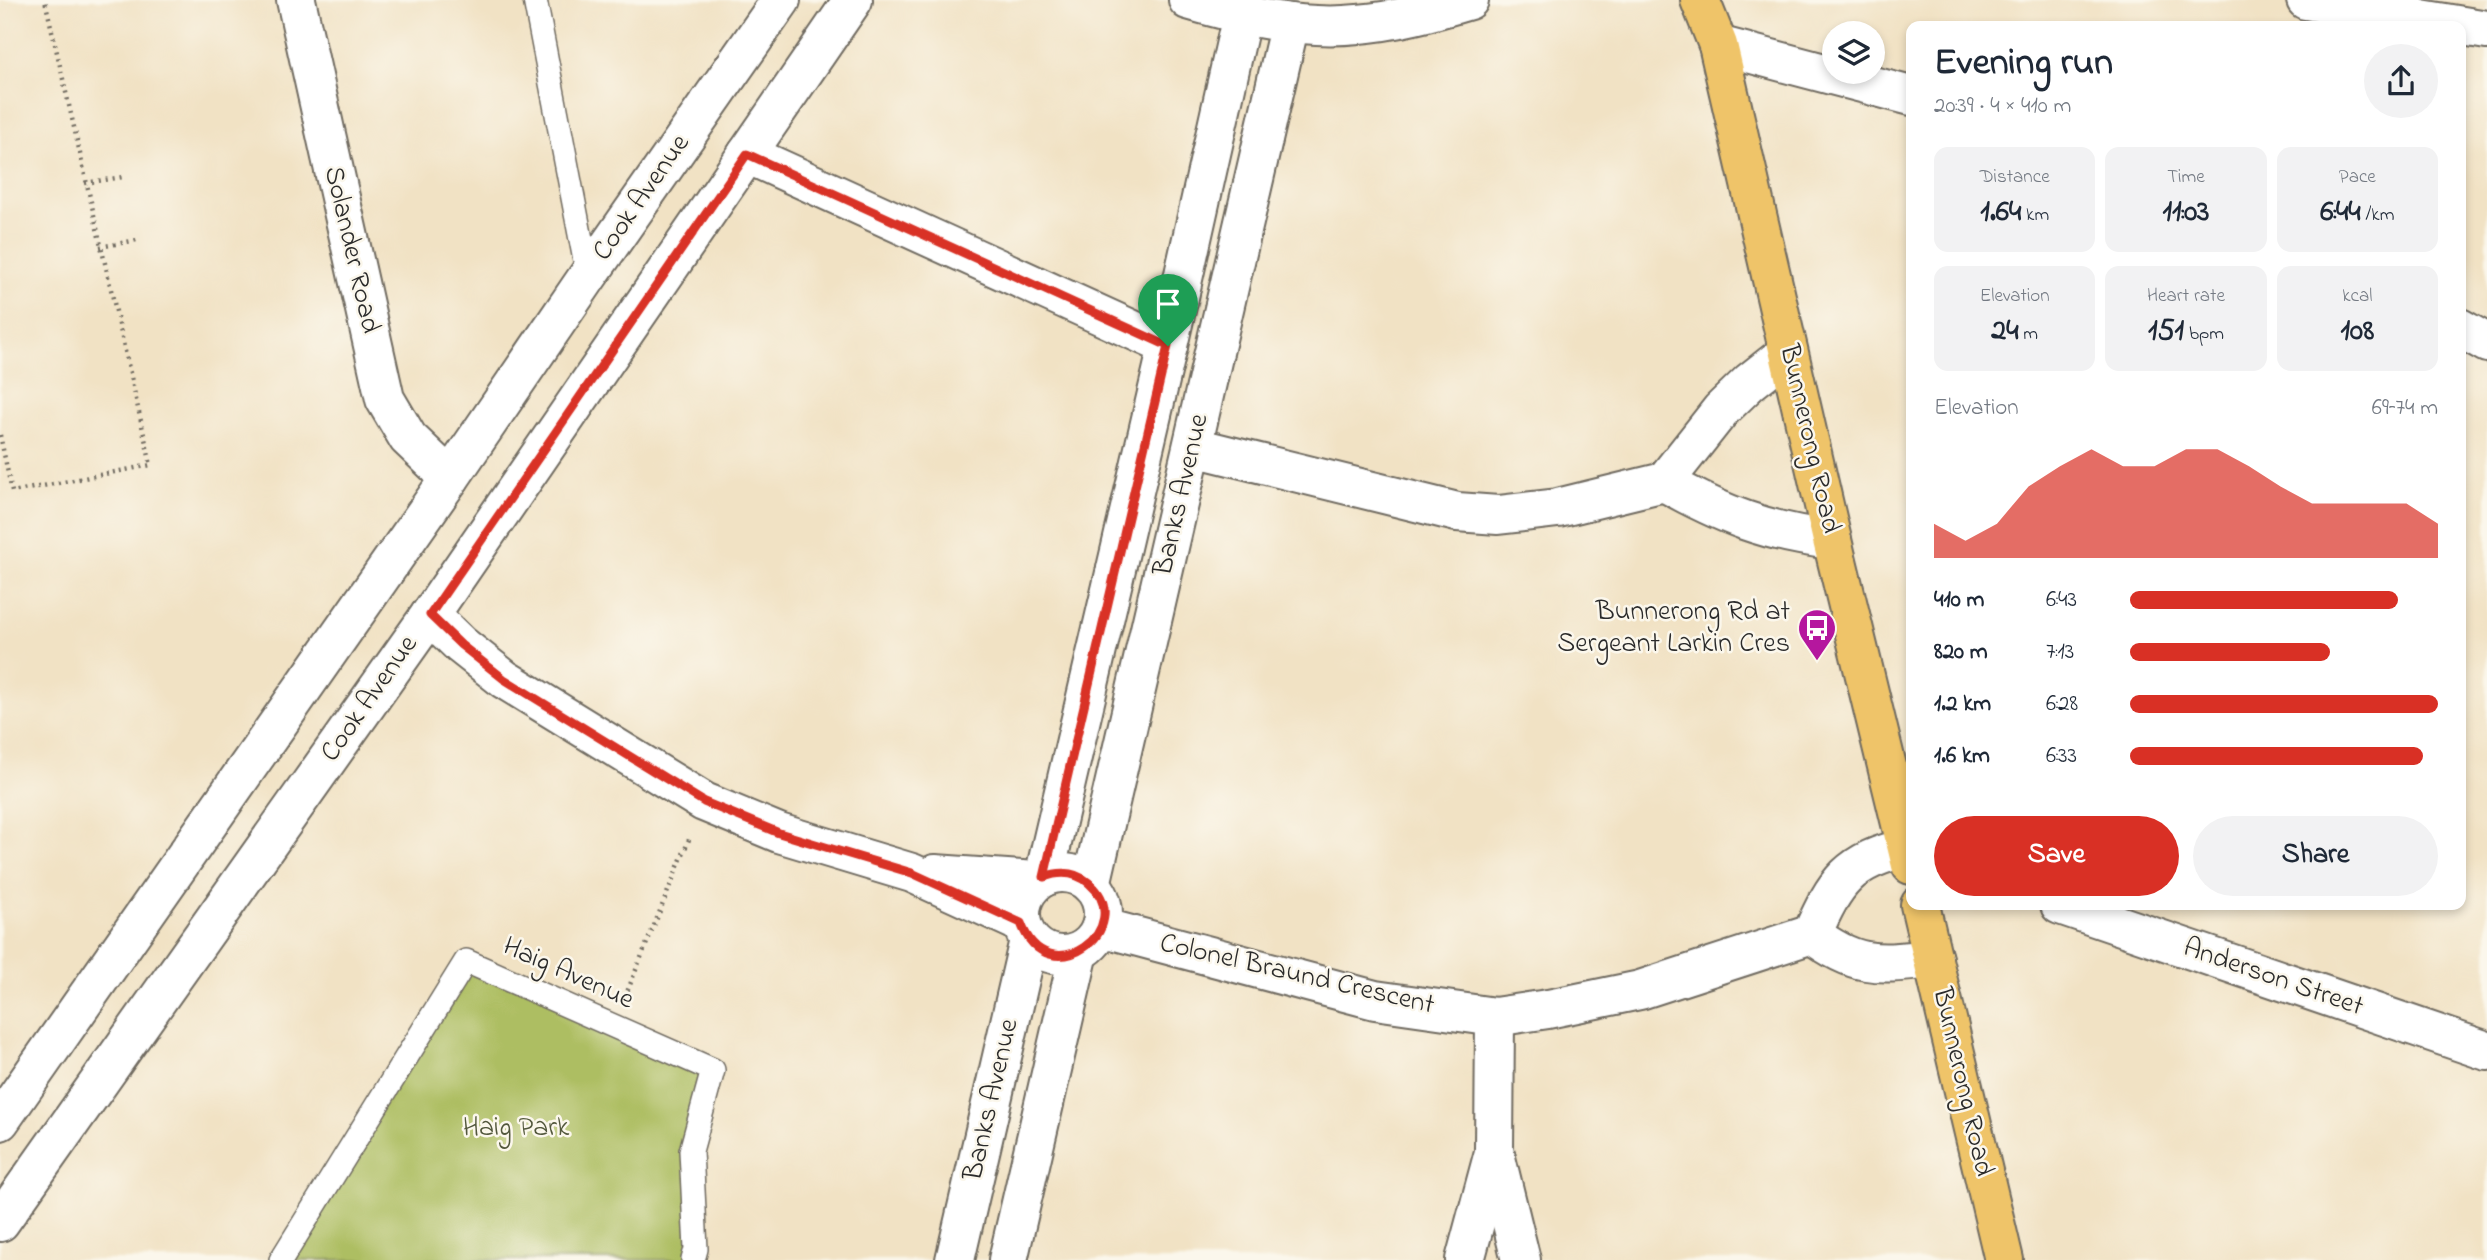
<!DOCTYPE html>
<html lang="en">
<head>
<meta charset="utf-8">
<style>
	:root { --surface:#fff; --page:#f2f2f3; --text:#1f2937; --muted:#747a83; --accent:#d93025 }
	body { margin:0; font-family:"Indie Flower",sans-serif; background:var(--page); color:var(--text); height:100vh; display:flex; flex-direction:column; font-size:26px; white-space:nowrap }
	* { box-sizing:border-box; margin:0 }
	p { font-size:23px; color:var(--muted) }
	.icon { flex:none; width:38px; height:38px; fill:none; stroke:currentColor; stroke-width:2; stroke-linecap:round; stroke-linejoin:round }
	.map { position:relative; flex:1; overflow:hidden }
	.details { position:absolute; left:1906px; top:21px; width:560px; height:889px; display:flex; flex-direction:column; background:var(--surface); border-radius:14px; box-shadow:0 4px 10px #0003 }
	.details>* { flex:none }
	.controls { position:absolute; left:1822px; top:21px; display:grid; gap:14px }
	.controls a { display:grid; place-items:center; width:63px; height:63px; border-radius:50%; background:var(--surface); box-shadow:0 4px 10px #0003; font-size:35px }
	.pin { position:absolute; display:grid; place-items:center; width:60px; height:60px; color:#fff; margin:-72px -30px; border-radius:50% 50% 50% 0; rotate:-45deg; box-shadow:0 0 7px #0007 }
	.pin .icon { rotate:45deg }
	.round { display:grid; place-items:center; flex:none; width:74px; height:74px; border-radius:37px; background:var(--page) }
	.summary { display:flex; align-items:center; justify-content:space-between; height:119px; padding:0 28px }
	h1 { font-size:38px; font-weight:700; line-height:52px }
	.metrics { display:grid; grid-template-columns:repeat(3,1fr); gap:10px; height:119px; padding:7px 28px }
	.metrics div { display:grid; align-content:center; border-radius:14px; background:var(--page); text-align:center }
	.metrics b { font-size:30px; font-weight:700 }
	.metrics small { font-size:19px; font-weight:400 }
	.metrics p { font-size:19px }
	.chart { height:196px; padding:14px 28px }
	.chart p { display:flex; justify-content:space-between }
	.chart svg { width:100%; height:126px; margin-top:7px; fill:var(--accent); opacity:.7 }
	.cta { display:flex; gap:14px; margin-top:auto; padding:14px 28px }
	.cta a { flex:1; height:80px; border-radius:42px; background:var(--accent); color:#fff; font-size:28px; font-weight:700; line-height:80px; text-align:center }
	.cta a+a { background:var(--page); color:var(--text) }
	ul { padding:0 28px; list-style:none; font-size:23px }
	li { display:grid; grid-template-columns:112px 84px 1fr; align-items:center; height:52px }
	li i { height:18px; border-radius:9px; background:var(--accent) }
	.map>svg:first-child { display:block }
	.green { fill:#adbe62; stroke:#6c7446; stroke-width:2 }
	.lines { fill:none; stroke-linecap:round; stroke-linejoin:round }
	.service-casing { stroke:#706b61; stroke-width:26 }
	.minor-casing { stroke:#706b61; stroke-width:42 }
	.tertiary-casing { stroke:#706b61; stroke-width:42 }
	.primary-casing { stroke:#706b61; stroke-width:42 }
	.path { stroke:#706b61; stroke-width:4.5; stroke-dasharray:2 5; stroke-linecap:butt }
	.service { stroke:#fff; stroke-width:23 }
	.minor { stroke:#fff; stroke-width:38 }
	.tertiary { stroke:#fff; stroke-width:38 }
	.primary { stroke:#efc469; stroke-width:38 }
	.route-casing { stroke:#fff; stroke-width:14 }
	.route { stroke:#d93025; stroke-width:9 }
	.labels { text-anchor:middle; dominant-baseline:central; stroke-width:5; stroke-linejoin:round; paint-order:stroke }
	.street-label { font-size:28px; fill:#2b2b2b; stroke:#fbf7ec }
	.poi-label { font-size:28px; fill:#2b2b2b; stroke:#fbf7ec; text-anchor:end }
	.park-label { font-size:28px; fill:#52573c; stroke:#fbf7ec }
</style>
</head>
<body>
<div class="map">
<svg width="2487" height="1260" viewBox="0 0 2487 1260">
	<rect width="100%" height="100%" fill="#fbf7ec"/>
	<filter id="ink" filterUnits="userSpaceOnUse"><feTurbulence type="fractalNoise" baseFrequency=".0143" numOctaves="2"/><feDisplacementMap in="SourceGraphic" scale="14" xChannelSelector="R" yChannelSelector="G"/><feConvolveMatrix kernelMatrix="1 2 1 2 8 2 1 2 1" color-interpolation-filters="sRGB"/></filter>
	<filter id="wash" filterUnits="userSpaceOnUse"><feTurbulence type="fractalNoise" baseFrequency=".00686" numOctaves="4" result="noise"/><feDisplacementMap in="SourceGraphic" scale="28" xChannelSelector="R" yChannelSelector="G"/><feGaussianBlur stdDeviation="1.57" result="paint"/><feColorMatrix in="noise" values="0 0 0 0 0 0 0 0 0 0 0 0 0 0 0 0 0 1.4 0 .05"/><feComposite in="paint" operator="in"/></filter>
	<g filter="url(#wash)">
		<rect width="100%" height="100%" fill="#f1e2c4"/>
		<polygon class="green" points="466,961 713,1070 691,1151 693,1260 281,1260"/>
	</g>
	<g filter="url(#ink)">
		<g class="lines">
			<defs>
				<g id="service">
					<polyline points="535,0 588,276"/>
					<polyline points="281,1260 466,961 713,1070 691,1151 696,1249 693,1260"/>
				</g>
				<g id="minor">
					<polyline points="296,0 385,399 408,438 450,478"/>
					<polyline points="2306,0 2487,30"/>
					<polyline points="1718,45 1911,96"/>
					<polyline points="747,154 1168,346"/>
					<polyline points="2460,328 2487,343"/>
					<polyline points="1194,447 1457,512 1498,515 1558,508 1664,482 1721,410 1750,382 1788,352"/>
					<path d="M1664 482C1723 515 1766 532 1832 540"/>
					<polyline points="430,615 461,645 504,679 704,802 779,833 912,873 1021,923"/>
					<polyline points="935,874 1037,881"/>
					<polyline points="2060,905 2487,1051"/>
					<path d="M1101 927 1375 1000 1495 1017 1548 1009 1640 990 1812 934C1835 882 1849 860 1907 848"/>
					<path d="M1812 934C1857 969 1880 964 1933 959"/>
					<polyline points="1495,1017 1494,1150 1521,1260"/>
					<polyline points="0,1121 450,478 588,276 781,0"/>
					<polyline points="0,1222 430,615 853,0"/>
					<polyline points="1465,1260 1493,1156"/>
				</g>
				<g id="tertiary">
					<path d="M1188 0C1243 16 1300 30 1358 24 1396 21 1432 11 1469 0"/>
					<circle cx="1062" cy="914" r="41"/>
					<polyline points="1044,877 1168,346 1242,15"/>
					<polyline points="1091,885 1290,23"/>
					<polyline points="955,1260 1029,940"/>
					<polyline points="1008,1260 1079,952"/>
				</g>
				<g id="primary">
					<polyline points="1700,0 1718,45 1832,540 1911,865"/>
					<polyline points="1920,905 2004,1260"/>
				</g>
			</defs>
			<use href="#service" class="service-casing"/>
			<use href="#minor" class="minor-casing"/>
			<use href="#tertiary" class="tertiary-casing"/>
			<use href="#primary" class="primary-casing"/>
			<g class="path">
				<polyline points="85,183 123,177"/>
				<polyline points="100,247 137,240"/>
				<polyline points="0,435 12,492 151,465 45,0"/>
				<polyline points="625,997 690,837"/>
			</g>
			<use href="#service" class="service"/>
			<use href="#minor" class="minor"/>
			<use href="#tertiary" class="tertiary"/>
			<use href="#primary" class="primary"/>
		</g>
	</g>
	<g class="lines" filter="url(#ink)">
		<defs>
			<path id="route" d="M747 154 1168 346 1044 877C1060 871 1075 871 1089 883 1140 927 1048 997 1021 923L912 873 779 833 704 802 504 679 461 645 430 615Z"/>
		</defs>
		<use href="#route" class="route-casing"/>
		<use href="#route" class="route"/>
	</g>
	<defs>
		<symbol id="bus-pin" viewBox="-11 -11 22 30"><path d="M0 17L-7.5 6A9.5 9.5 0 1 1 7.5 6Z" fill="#b5179e" stroke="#fbf7ec"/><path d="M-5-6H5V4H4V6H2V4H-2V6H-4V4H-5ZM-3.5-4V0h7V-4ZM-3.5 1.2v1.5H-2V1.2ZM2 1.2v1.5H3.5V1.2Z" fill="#fff"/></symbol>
	</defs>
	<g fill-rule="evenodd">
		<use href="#bus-pin" x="1795" y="606" width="44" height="60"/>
	</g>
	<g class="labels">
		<g class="street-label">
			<text transform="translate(642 198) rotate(-55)">Cook Avenue</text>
			<text transform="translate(351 250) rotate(77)">Solander Road</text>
			<text transform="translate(1809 439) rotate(77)">Bunnerong Road</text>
			<text transform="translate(1182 495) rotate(-77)">Banks Avenue</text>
			<text transform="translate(370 699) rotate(-55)">Cook Avenue</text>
			<text transform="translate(568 974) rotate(24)">Haig Avenue</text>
			<text transform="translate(1297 975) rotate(13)">Colonel Braund Crescent</text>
			<text transform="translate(2273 978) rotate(19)">Anderson Street</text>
			<text transform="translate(1962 1082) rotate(77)">Bunnerong Road</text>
			<text transform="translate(992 1100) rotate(-77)">Banks Avenue</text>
		</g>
		<g class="poi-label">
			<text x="1790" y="612">Bunnerong Rd at<tspan x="1790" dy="32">Sergeant Larkin Cres</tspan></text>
		</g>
		<g class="park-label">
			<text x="516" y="1128">Haig Park</text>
		</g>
	</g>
</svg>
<div class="controls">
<a><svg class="icon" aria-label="layers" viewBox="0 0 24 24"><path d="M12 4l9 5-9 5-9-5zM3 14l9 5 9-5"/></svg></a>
</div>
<div class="pin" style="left:1168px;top:346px;background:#1e9e55"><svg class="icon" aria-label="arrive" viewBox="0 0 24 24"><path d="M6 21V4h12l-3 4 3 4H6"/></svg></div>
<section class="details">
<div class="summary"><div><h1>Evening run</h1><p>20:39 · 4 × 410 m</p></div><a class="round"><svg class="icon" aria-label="share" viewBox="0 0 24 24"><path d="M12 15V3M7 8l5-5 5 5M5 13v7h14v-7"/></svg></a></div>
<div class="metrics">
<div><p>Distance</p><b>1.64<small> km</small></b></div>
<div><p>Time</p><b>11:03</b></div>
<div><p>Pace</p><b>6:44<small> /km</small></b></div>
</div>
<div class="metrics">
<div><p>Elevation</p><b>24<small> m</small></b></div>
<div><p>Heart rate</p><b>151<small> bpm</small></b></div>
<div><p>kcal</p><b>108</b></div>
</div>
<div class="chart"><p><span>Elevation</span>69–74 m</p>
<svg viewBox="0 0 160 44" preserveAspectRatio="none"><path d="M0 44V32L10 38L20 32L30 19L40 12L50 6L60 12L70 12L80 6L90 6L100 12L110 19L120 25L130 25L140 25L150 25L160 32V44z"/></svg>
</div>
<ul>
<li><b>410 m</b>6:43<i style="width:87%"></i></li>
<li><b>820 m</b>7:13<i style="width:65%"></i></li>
<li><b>1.2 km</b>6:28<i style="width:100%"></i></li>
<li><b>1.6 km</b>6:33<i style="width:95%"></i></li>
</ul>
<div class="cta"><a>Save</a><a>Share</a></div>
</section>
</div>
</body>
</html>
